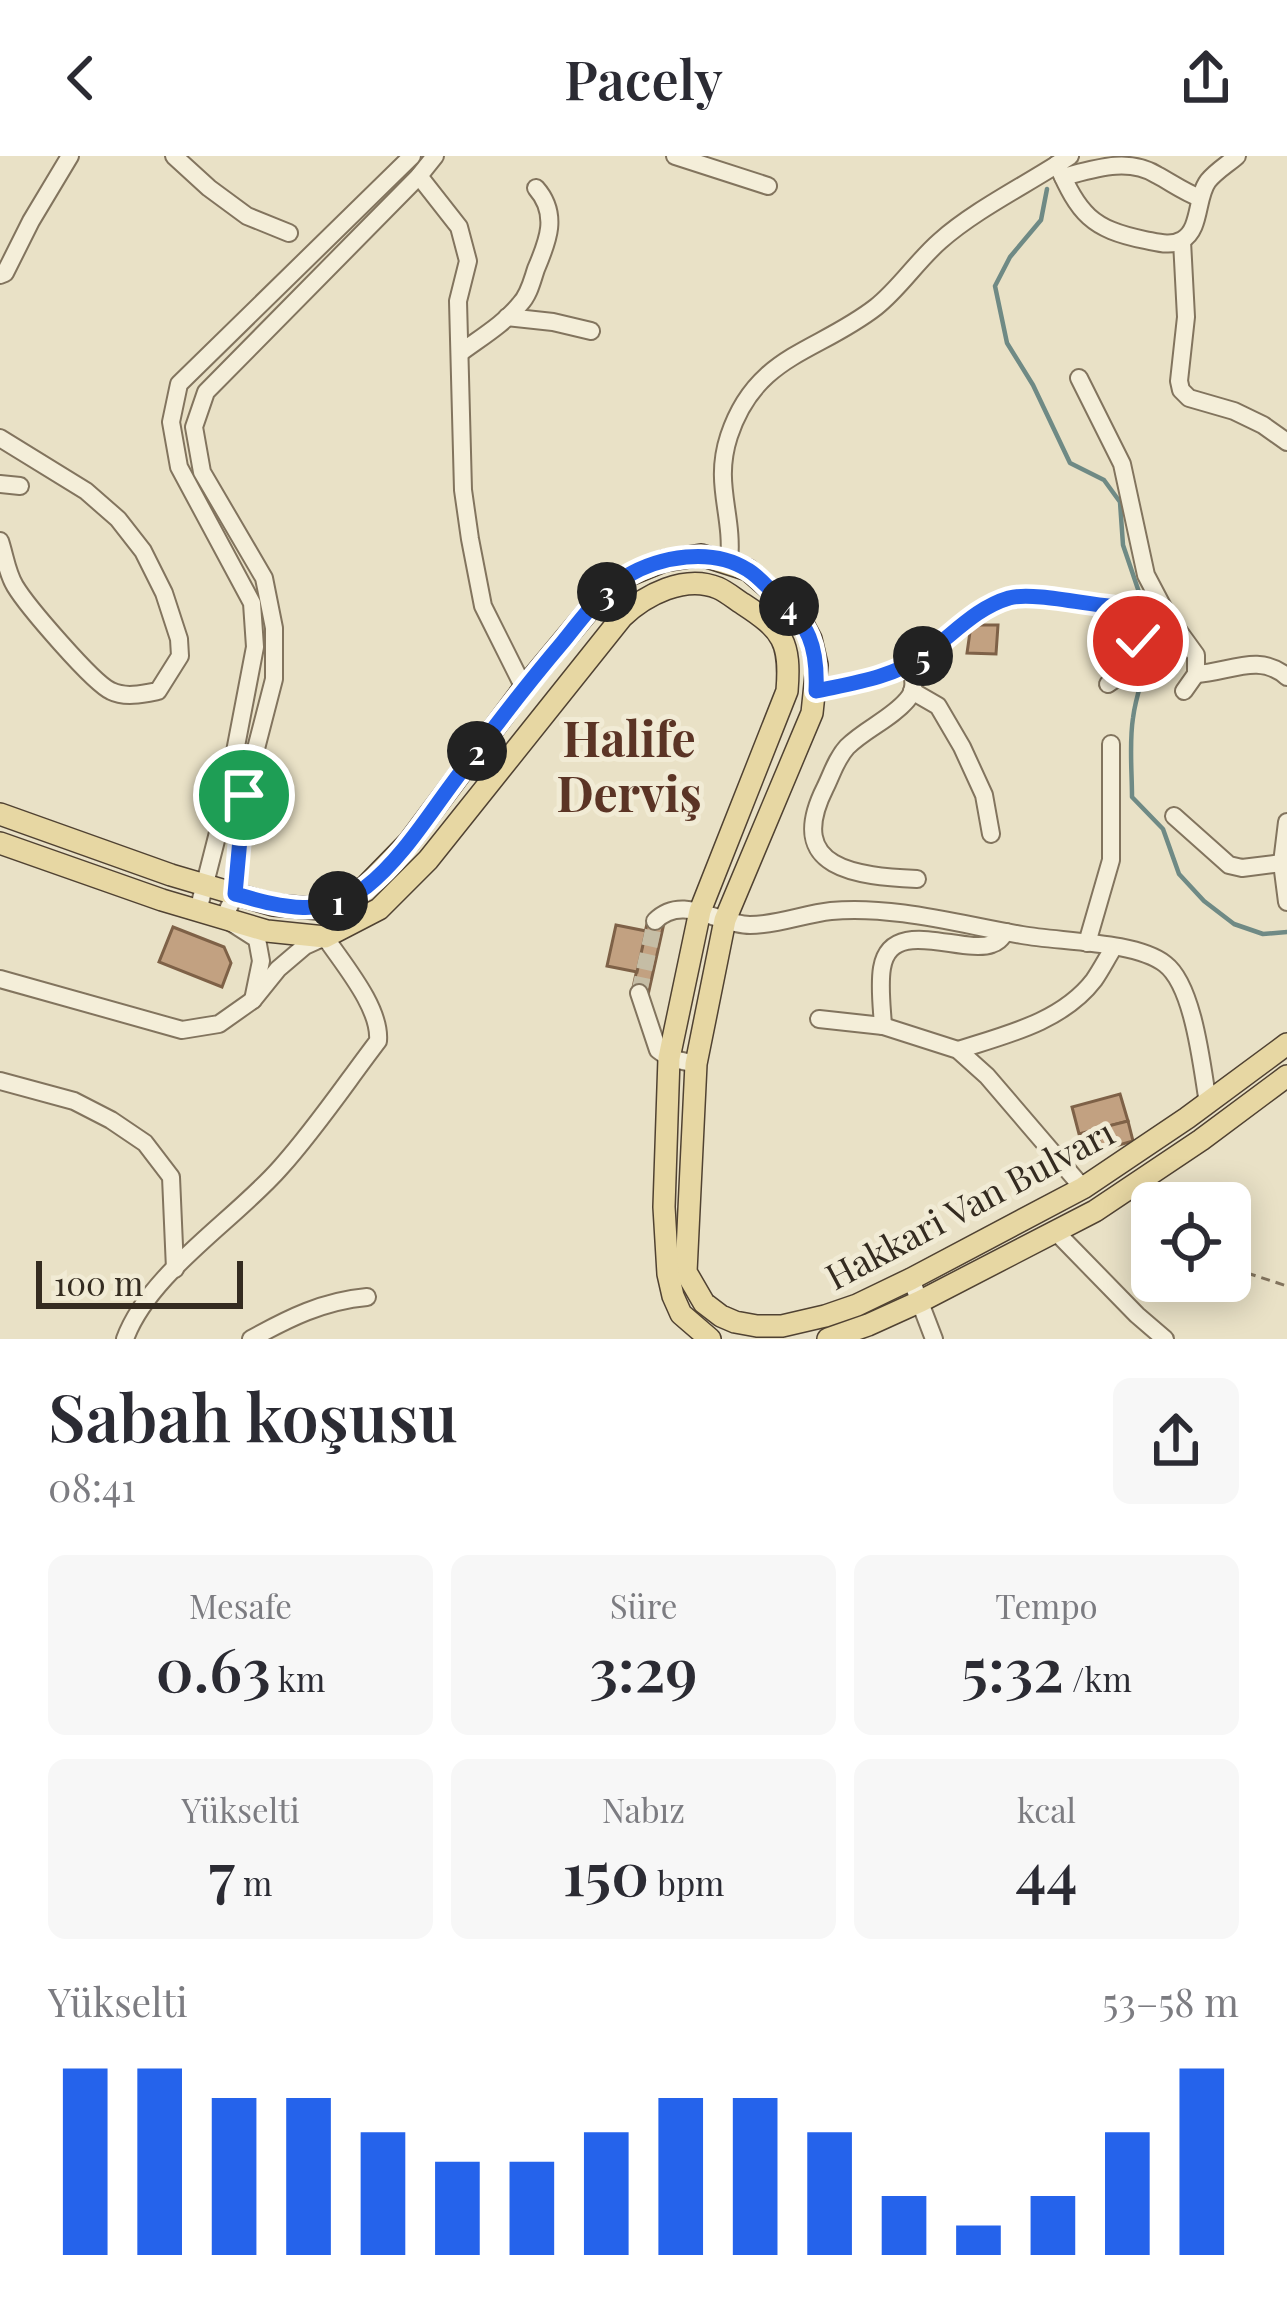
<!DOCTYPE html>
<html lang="tr">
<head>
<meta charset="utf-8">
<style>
	:root { --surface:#fff; --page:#f7f7f7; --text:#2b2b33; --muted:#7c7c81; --accent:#2563eb }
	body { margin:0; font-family:"Playfair Display",serif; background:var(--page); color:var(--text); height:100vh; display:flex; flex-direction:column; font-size:45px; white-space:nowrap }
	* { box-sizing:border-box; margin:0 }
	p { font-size:39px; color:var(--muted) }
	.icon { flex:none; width:66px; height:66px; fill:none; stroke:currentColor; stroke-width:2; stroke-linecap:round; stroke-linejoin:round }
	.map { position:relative; height:1183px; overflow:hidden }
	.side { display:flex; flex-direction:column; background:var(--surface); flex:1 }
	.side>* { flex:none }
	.buttons { position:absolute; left:1131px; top:1026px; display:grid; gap:24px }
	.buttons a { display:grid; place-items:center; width:120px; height:120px; border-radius:18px; background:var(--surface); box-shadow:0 6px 30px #0003; font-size:60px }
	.scale { position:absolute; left:36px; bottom:30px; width:207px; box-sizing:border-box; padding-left:12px; border:6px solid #342b20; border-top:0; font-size:33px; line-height:42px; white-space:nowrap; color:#342b20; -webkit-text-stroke:9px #f1ebd5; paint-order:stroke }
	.pin { position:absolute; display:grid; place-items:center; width:102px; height:102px; color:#fff; margin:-51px; border:6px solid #fff; border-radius:50%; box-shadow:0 3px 12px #0007 }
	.km { position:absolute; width:60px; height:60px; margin:-30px; border-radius:50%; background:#222; color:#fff; font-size:33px; line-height:60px; text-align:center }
	.round { display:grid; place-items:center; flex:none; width:126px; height:126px; border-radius:18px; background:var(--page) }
	.summary { display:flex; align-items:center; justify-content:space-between; height:204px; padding:0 48px }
	h1 { font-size:66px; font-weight:600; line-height:90px }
	.stats { display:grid; grid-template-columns:repeat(3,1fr); gap:18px; height:204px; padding:12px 48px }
	.stats div { display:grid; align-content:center; border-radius:18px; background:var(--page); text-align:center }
	.stats b { font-size:60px; font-weight:600 }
	.stats small { font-size:33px; font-weight:400 }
	.stats p { font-size:33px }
	.chart { height:336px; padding:24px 48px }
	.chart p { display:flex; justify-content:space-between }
	.chart svg { width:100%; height:216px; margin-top:12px; stroke:var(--accent); stroke-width:6 }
	header { display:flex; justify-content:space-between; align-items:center; height:156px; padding:0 48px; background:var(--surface); font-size:54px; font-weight:600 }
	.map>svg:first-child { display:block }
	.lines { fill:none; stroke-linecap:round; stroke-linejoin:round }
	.stream { stroke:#6f8a85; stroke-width:4.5 }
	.building { fill:#c2a181; stroke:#7e6147; stroke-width:3 }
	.minor-tunnel { stroke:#c5bda5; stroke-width:16; stroke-dasharray:16 8; stroke-linecap:butt }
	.minor-casing { stroke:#82745e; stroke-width:20 }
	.major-casing { stroke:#504232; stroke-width:24 }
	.path { stroke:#82745e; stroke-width:3; stroke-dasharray:9 6; stroke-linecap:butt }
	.minor { stroke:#f4eed9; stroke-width:16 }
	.major { stroke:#e7d7a3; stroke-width:21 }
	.route-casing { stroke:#fff; stroke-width:24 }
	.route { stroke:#2563eb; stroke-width:15 }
	.labels { text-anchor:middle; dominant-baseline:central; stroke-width:10; stroke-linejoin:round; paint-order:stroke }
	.street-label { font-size:36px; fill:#342b20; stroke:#f1ebd5 }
	.district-label { font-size:48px; font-weight:bold; fill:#5b3425; stroke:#f1ebd5 }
</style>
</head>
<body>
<header><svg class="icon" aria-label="back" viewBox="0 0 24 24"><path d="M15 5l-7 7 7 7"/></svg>Pacely<svg class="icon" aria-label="share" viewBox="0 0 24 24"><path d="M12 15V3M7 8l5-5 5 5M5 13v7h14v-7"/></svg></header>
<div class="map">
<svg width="1287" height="1183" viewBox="0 0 1287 1183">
	<rect width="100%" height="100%" fill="#e9e1c6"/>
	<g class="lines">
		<g class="stream">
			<polyline points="1047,33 1041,64 1010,101 995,130 1007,187 1033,229 1070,307 1104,324 1120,346 1123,389 1142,445"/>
			<path d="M1145 456C1158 499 1138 522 1133 562 1129 587 1132 615 1132 641L1163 673 1179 718 1204 745 1234 768 1263 778 1287 776"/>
		</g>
	</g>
	<g class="building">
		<polygon points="971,469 998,469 996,498 967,497"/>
		<polygon points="648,763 664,767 648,839 632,836"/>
		<polygon points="616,769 646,775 637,816 607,810"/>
		<polygon points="173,771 224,791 231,807 222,831 159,806"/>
		<polygon points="1120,938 1128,965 1079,978 1072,951"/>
		<polygon points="1128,965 1133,985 1102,994 1096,973"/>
	</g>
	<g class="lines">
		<polyline class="minor-tunnel" points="639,837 655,765"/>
		<defs>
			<g id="minor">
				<polyline points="174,0 209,32 247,60 289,77"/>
				<polyline points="675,0 768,30"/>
				<path d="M1057 8C1079 58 1091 73 1145 84 1156 86 1171 91 1182 84 1201 74 1196 41 1208 25 1216 15 1228 8 1237 0"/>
				<polyline points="419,20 459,71 468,105 458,145 463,334 470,383 483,450 524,532"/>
				<path d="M1063 21C1094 13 1128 1 1157 19 1172 27 1184 36 1200 42"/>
				<polyline points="1182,85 1186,161 1179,225 1181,234 1189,242 1234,255 1263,269 1287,286"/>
				<polyline points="0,119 5,117 31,65 70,0"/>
				<polyline points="507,161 553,166 591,175"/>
				<path d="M460 197C480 182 504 168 520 148 529 139 532 125 536 113 548 85 559 58 536 32"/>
				<polyline points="1079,222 1122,308 1146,419 1167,459 1196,499 1196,518 1184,535"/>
				<path d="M0 282 86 335 118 363 143 395 164 437 179 483 180 500 158 535C143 538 125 542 111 535 93 527 27 450 15 430 7 417 5 400 0 385"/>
				<polyline points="0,328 20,330"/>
				<path d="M729 406C734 358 713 329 729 280 756 198 817 197 876 151 899 133 917 105 940 85 976 53 1028 28 1070 0"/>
				<path d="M910 508C913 521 917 533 907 544 891 563 865 573 847 591 836 603 832 618 825 632 784 714 858 720 917 723"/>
				<path d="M1196 518C1228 517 1259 496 1287 521"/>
				<path d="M1108 528C1142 507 1142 487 1131 452"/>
				<path d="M816 535C849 528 883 524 913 506 947 486 972 450 1013 442 1059 432 1112 467 1158 444"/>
				<polyline points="912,535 938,550 962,591 984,639 991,678"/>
				<polyline points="1174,660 1229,709 1242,712 1282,707"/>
				<polyline points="1287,666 1282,707 1287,746"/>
				<polyline points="198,755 224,653 255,491 252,447 179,311 171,266 179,228 412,0"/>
				<path d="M655 765C683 737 718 769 750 769 778 769 804 758 831 755 892 749 963 769 1022 779 1060 786 1136 785 1165 808 1194 830 1202 912 1208 947"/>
				<polyline points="1087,787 1111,704 1111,588"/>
				<path d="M0 823 182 874 219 868 253 844 278 813 305 790 325 781C343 808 381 852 378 885 346 927 316 972 281 1011 235 1064 149 1117 125 1183"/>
				<polyline points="639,837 658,894 669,902 696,908"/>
				<polyline points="253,844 261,805 257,783 224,762 235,738 244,639 274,523 274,472 264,422 202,316 194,271 206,236 419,20 435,0"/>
				<polyline points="819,863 883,870 958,894 987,920 1083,1032"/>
				<path d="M883 870C882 852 879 830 882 812 891 759 962 799 992 788 999 786 1001 782 1006 776"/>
				<path d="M958 894C1005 879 1062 866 1094 824 1101 814 1107 802 1114 791"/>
				<polyline points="0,925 74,945 111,964 145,987 171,1021 175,1113"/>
				<polyline points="1056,1076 1137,1159 1165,1183"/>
				<polyline points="911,1123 934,1183"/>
				<path d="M251 1183C289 1162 323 1145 367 1141"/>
			</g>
			<g id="major">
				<polyline points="0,658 171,719 273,749 321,753 365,731 409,686 524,532 599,442 625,421 664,405 701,399 748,414 797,457 811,483 817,509 812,557 725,764 696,908 686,1116 704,1147 721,1160 735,1166 757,1170 782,1170 825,1160 857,1149 911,1123 1083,1032 1187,962 1287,888"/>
				<path d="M0 687 162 744 267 775 325 781 379 753 428 704 622 461C645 439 685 418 718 432 727 436 735 443 743 448 783 474 791 486 787 535L700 755 669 902 664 1051 668 1118 673 1140 681 1158 710 1183"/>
				<polyline points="828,1183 868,1169 921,1145 1095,1055 1201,984 1287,920"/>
			</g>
		</defs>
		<use href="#minor" class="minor-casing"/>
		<use href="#major" class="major-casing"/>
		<polyline class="path" points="1247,1117 1287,1130"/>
		<use href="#minor" class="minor"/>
		<use href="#major" class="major"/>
	</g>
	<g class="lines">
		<defs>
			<path id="route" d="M244 639 235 738C282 751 323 763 366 731 399 705 424 666 449 632 485 583 522 534 562 487 581 464 599 437 625 421 660 400 712 391 748 414 758 420 767 431 775 438 809 468 818 490 816 535 853 527 891 522 923 500 952 480 975 452 1009 442 1036 435 1099 452 1132 452L1138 485"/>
		</defs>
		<use href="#route" class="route-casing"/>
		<use href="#route" class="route"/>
	</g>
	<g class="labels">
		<g class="street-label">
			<text transform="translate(969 1047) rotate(-28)">Hakkari Van Bulvarı</text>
		</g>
		<g class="district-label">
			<text x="629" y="581">Halife<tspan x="629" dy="55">Derviş</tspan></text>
		</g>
	</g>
</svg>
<div class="buttons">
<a><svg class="icon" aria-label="locate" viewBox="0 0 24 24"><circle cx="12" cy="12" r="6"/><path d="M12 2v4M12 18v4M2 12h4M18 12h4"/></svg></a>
</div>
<div class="scale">100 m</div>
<div class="pin" style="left:244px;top:639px;background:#1e9e55"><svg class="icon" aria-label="arrive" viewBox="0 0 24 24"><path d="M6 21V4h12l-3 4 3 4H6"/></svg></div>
<div class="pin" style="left:1138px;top:485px;background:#d93025"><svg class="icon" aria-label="check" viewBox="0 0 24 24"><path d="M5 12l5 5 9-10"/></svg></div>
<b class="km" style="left:338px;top:745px">1</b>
<b class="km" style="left:477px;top:595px">2</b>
<b class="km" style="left:607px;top:436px">3</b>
<b class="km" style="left:789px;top:450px">4</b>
<b class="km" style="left:923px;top:500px">5</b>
</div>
<section class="side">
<div class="summary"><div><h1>Sabah koşusu</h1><p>08:41</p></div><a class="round"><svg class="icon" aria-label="share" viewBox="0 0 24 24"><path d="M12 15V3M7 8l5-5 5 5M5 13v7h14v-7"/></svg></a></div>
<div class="stats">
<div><p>Mesafe</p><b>0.63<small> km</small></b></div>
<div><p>Süre</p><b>3:29</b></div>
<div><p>Tempo</p><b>5:32<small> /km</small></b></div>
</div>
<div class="stats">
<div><p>Yükselti</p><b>7<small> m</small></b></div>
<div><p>Nabız</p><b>150<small> bpm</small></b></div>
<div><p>kcal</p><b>44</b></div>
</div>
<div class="chart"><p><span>Yükselti</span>53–58 m</p>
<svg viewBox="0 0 160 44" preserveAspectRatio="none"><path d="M5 44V6M15 44V6M25 44V12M35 44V12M45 44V19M55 44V25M65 44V25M75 44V19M85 44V12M95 44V12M105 44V19M115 44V32M125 44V38M135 44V32M145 44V19M155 44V6"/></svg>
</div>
</section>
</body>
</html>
